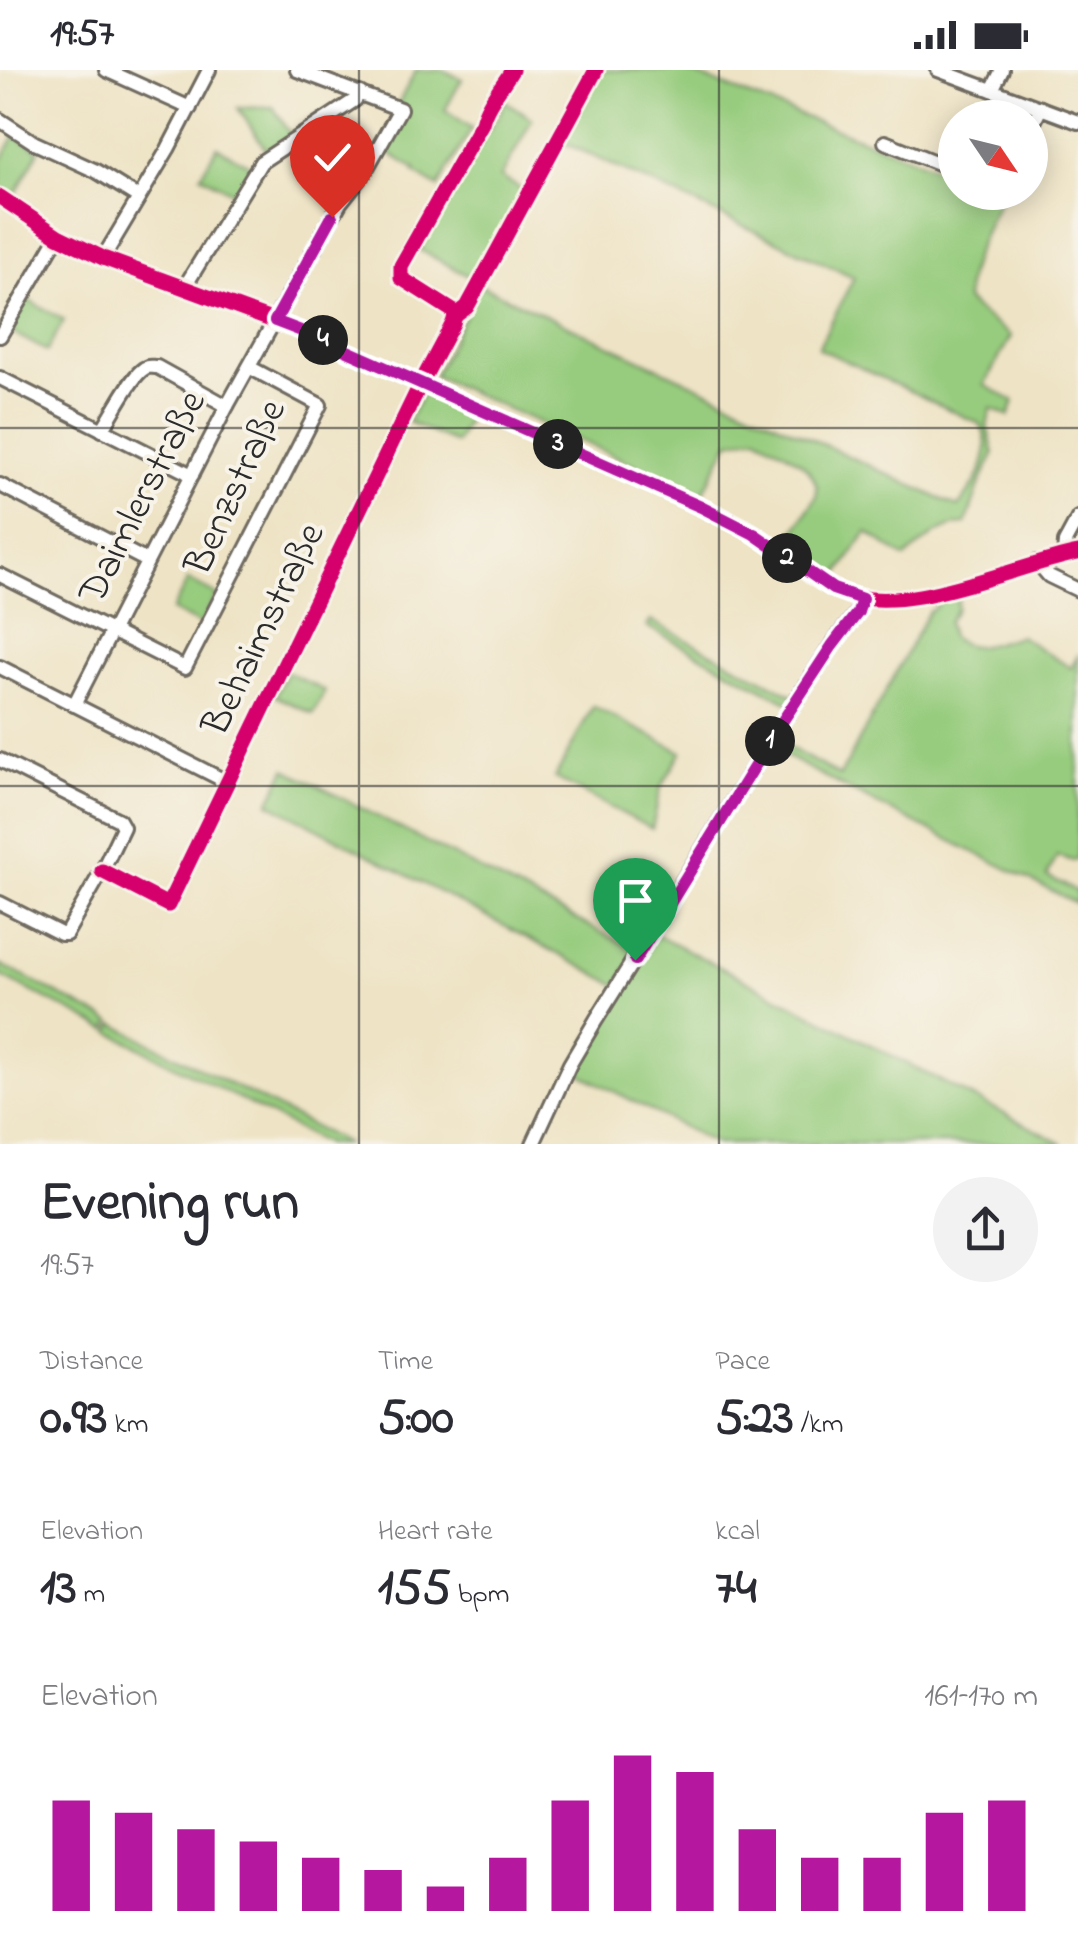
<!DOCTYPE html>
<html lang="en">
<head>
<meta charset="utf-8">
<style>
	:root { --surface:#fff; --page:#f2f2f3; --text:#2b2b33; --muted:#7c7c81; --accent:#b5179e }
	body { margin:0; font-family:"Indie Flower",sans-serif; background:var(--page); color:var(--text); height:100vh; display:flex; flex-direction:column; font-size:38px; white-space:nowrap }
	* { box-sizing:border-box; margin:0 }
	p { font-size:32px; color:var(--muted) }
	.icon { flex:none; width:55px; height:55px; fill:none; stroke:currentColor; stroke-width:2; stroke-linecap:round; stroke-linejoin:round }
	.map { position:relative; height:1074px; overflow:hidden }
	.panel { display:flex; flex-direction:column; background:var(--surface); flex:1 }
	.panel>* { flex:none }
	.needle { width:65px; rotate:125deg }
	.fabs { position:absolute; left:938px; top:30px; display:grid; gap:20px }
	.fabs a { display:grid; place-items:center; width:110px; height:110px; border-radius:50%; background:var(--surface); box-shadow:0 5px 25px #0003; font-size:50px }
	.pin { position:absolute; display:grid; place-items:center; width:85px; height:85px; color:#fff; margin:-102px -42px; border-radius:50% 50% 50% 0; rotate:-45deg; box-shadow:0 0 10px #0007 }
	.pin .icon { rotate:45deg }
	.km { position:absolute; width:50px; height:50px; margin:-25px; border-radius:50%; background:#222; color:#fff; font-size:28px; line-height:50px; text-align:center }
	.round { display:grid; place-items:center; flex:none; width:105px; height:105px; border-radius:52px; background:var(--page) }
	.head { display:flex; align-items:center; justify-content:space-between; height:170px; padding:0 40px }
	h1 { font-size:55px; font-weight:700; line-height:75px }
	.metrics { display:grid; grid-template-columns:repeat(3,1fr); gap:15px; height:170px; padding:10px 40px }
	.metrics div { display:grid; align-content:center }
	.metrics b { font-size:50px; font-weight:700 }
	.metrics small { font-size:28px; font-weight:400 }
	.metrics p { font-size:28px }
	.chart { height:280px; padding:20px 40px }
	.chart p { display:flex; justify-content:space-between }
	.chart svg { width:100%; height:180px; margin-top:10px; stroke:var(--accent); stroke-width:6 }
	.status { display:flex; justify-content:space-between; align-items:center; height:70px; padding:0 50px; background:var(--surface); direction:ltr }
	.status svg { height:28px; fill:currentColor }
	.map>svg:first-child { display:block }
	.green { fill:#97cc7e; stroke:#617c54; stroke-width:2.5 }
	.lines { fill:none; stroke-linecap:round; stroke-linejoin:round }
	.minor-casing { stroke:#6f6b61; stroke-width:18 }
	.minor { stroke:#fff; stroke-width:12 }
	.cycleway-casing { stroke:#f7f3e8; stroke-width:21 }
	.cycleway { stroke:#d6006c; stroke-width:15 }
	.route-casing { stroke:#fff; stroke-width:20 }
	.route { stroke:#b5179e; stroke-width:12 }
	.grid { fill:none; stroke:#2b2b2b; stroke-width:2.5; stroke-opacity:0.55 }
	.labels { text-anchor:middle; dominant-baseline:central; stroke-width:8; stroke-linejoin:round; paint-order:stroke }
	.street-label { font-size:40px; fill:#2b2b2b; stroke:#f7f3e8 }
</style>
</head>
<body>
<div class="status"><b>19:57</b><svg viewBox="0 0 49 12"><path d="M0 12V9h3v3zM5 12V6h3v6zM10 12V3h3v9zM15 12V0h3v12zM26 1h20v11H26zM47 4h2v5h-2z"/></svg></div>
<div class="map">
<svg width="1078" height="1074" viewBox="0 0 1078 1074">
	<rect width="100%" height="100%" fill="#f7f3e8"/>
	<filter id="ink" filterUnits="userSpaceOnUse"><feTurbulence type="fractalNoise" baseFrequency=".01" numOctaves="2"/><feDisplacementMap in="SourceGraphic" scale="20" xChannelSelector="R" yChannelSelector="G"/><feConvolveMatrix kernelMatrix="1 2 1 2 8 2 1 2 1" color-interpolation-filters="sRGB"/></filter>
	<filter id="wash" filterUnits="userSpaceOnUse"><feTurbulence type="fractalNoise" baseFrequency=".0048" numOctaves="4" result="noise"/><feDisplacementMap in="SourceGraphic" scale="40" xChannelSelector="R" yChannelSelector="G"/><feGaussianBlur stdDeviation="2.25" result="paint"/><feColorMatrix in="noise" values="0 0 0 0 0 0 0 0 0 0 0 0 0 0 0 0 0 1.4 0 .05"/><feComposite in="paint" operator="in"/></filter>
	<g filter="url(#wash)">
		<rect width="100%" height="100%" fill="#eee3c5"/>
		<g class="green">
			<polygon points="416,0 443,0 462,9 445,40 472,58 438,117 414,102 415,99 384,80 398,34"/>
			<path d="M598 0H683L955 105V122L1002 123C988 156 966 193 966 230L976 240 1011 266 984 315 1014 331 1009 346 991 338 987 356 994 384 980 413 966 454C942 454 922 474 905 488L867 462 833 512 784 478 816 427C824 397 778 379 757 366L729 372 702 425 434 306 480 215 958 437C977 413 996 384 980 354L818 278 854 207 558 70Z"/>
			<polygon points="504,30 532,49 501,107 526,122 478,211 420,180 487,61 499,45"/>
			<polygon points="273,37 292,66 267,81 238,38"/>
			<polygon points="15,65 39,80 14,127 0,117 0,93"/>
			<polygon points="217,77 253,97 236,124 201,105"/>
			<polygon points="26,229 64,250 47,281 8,260"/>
			<polygon points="424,320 471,342 456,373 408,352"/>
			<polygon points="188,510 217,525 201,555 172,540"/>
			<path d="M958 523 957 539 948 552 951 567C975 585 993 572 1020 566L1071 598 1078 586V789L1073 791 1057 786 1047 806 1078 822V834L855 723 769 677 774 669 840 706 928 543 936 537 938 528Z"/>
			<polygon points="651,551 796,627 791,634 646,556"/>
			<polygon points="287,602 325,621 313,644 275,626"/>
			<polygon points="593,636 682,682 661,717 652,759 555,708"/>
			<polygon points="286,699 637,881 617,915 269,733"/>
			<polygon points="654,863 1063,1074 716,1074 571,999"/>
			<polygon points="0,894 111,952 107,960 0,905"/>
			<polygon points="114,954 347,1074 326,1074 110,962"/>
		</g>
	</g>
	<g filter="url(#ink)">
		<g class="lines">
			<defs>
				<g id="minor">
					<polyline points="106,0 190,38"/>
					<polyline points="938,0 1078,52"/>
					<polyline points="992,20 1002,0"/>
					<polyline points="0,50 35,73 96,101 138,127"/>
					<polyline points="1030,60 1041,38"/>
					<polyline points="885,72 955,100"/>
					<path d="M0 127 58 166 103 188 309 264 701 437C720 446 739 454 756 465 784 483 809 507 839 521 901 550 1012 496 1078 483"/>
					<polyline points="103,188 168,79 209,0"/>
					<polyline points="184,218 261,92 355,30 360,23"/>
					<polyline points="0,266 58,166"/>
					<polyline points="0,308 192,405"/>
					<path d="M102 360C112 345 129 311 141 301 148 295 149 297 157 297L227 336"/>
					<polyline points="0,415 147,491"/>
					<polyline points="1064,486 1065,472 1078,448"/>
					<polyline points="1037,492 1049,506 1078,520"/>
					<polyline points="0,505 185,598 320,335 249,297"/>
					<polyline points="0,597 227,712"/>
					<polyline points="74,635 227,336 340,133 364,103 400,39 297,0"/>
					<polyline points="0,690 119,750 123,757 102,801 66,864 61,864 0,833"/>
					<path d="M102 801 168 835 421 313 453 253 455 246 453 241 401 208V196L482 53C486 34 502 17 512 0"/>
					<polyline points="533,1074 570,994 596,950 782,652 832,575 858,541 862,529"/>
				</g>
			</defs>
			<use href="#minor" class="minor-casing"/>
			<use href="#minor" class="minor"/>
			<defs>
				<g id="cycleway">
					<path d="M0 127 58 166 103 188 309 264 701 437C720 446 739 454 756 465 784 483 809 507 839 521 901 550 1012 496 1078 483"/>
					<polyline points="455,246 467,237 596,0"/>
					<path d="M102 801 168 835 421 313 453 253 455 246 453 241 401 208V196L482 53C486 34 502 17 512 0"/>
				</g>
			</defs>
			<use href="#cycleway" class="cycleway-casing"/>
			<use href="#cycleway" class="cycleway"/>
		</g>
	</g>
	<g class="lines" filter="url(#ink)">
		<defs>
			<polyline id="route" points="332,147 275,251 309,264 701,437 754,464 833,519 862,529 858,542 832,576 782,652 635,890"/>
		</defs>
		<use href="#route" class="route-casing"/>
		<use href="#route" class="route"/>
	</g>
	<path class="grid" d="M359 0V1074M719 0V1074M0 358H1078M0 716H1078"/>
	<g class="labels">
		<g class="street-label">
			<text transform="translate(237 418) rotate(-65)">Benzstraße</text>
			<text transform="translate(144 428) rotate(-63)">Daimlerstraße</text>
			<text transform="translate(265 560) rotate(-64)">Behaimstraße</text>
		</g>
	</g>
</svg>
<div class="fabs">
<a><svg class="needle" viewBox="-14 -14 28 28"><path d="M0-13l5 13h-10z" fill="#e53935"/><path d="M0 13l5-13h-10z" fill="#7c7c81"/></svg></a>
</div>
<div class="pin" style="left:635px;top:890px;background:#1e9e55"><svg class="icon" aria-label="arrive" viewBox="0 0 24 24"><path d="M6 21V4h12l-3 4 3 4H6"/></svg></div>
<div class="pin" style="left:332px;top:147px;background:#d93025"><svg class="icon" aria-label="check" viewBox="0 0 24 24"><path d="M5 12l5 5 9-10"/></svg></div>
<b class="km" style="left:770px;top:671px">1</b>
<b class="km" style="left:787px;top:488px">2</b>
<b class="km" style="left:558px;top:374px">3</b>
<b class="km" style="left:323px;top:270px">4</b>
</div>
<section class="panel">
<div class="head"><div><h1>Evening run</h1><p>19:57</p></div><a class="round"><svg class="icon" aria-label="share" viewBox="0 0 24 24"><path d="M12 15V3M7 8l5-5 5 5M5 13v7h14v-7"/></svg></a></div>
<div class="metrics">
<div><p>Distance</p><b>0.93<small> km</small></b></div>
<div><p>Time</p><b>5:00</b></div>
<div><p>Pace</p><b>5:23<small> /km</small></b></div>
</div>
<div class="metrics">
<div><p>Elevation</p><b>13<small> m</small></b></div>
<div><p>Heart rate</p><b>155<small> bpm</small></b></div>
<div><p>kcal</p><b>74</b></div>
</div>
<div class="chart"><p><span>Elevation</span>161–170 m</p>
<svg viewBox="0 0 160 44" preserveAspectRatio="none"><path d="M5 44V17M15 44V20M25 44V24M35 44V27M45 44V31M55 44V34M65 44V38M75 44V31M85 44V17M95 44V6M105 44V10M115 44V24M125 44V31M135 44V31M145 44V20M155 44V17"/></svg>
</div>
</section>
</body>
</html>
